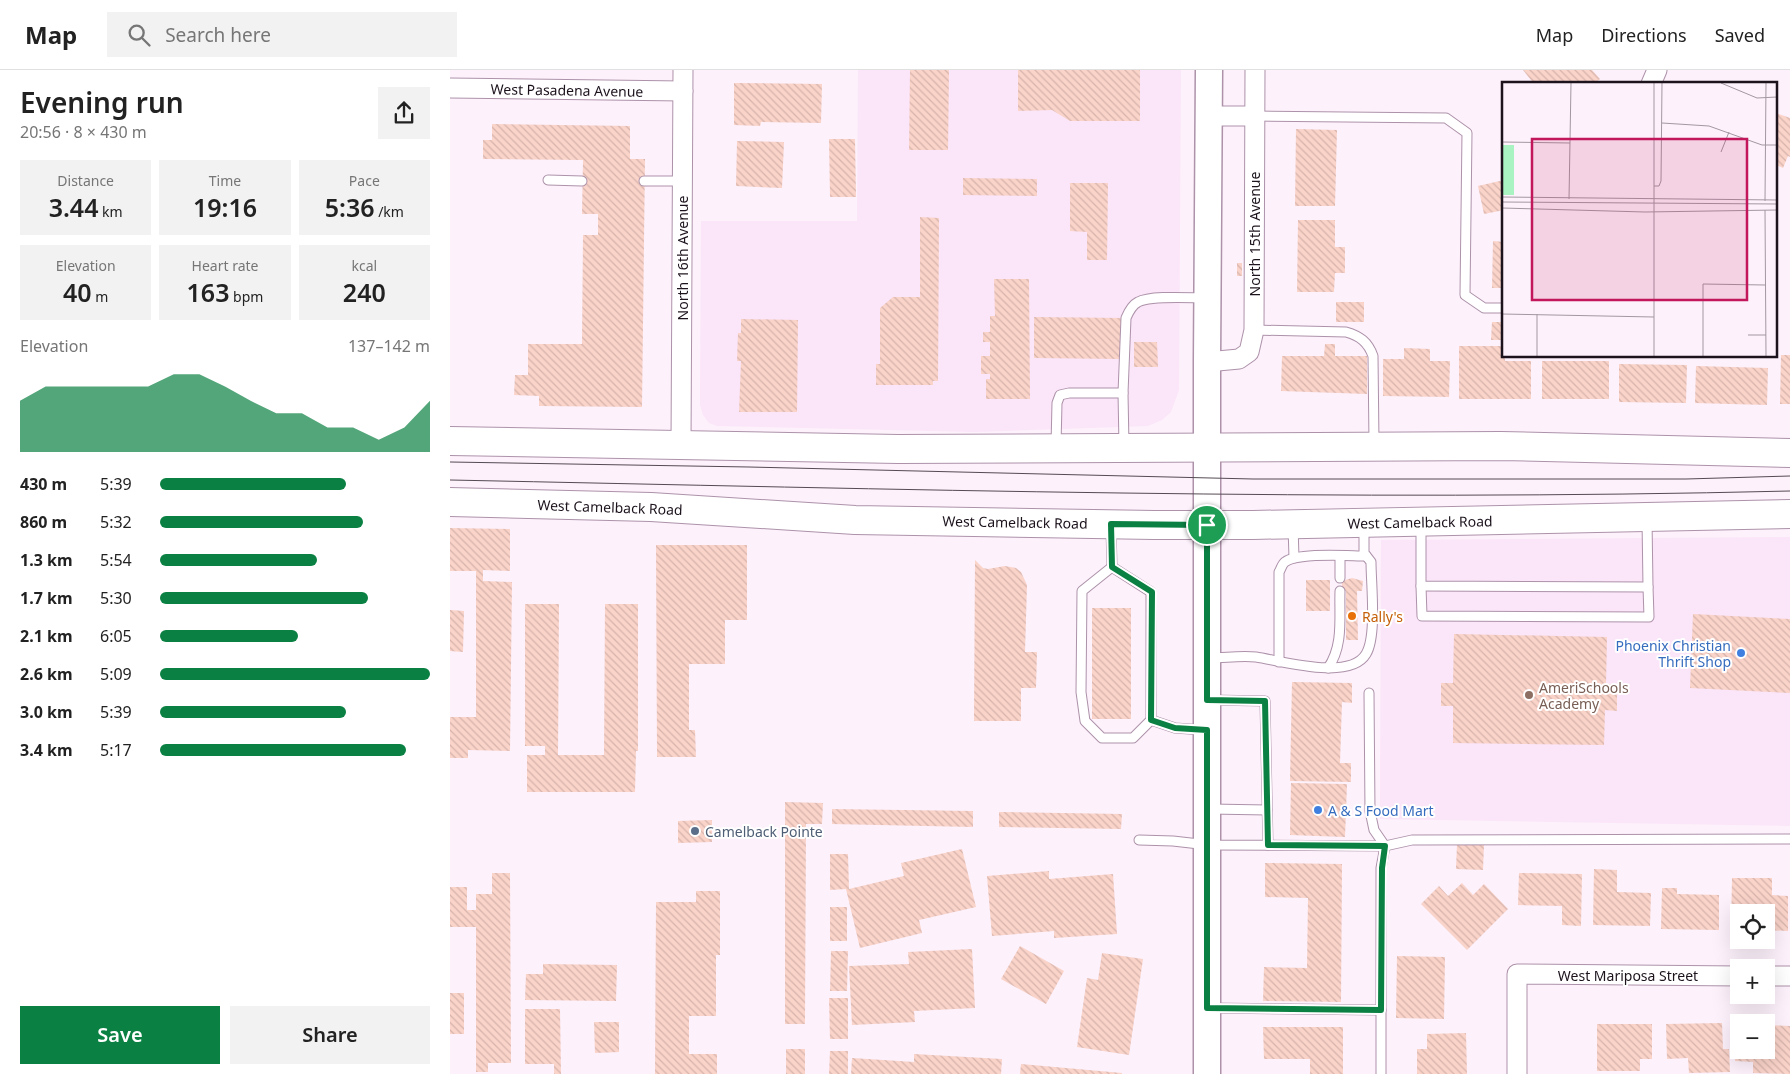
<!DOCTYPE html>
<html lang="en">
<head>
<meta charset="utf-8">
<style>
	:root { --surface:#fff; --page:#f2f2f2; --text:#222; --muted:#767676; --line:#e0e0e0; --accent:#0b8043 }
	body { margin:0; font-family:"Noto Sans",sans-serif; background:var(--page); color:var(--text); height:100vh; display:flex; flex-direction:column; font-size:19px; white-space:nowrap }
	* { box-sizing:border-box; margin:0 }
	p { font-size:16px; color:var(--muted) }
	.icon { flex:none; width:28px; height:28px; fill:none; stroke:currentColor; stroke-width:2; stroke-linecap:round; stroke-linejoin:round }
	.map { position:relative; flex:1; overflow:hidden }
	.side { display:flex; flex-direction:column; background:var(--surface); width:450px }
	.side>* { flex:none }
	.tools { position:absolute; left:1280px; top:834px; display:grid; gap:10px }
	.tools a { display:grid; place-items:center; width:45px; height:45px; border-radius:0px; background:var(--surface); box-shadow:0 5px 20px #0002; font-size:25px }
	.pin { position:absolute; display:grid; place-items:center; width:42px; height:42px; color:#fff; margin:-21px; border:2px solid #fff; border-radius:50%; box-shadow:0 1px 5px #0007 }
	.round { display:grid; place-items:center; flex:none; width:52px; height:52px; border-radius:0px; background:var(--page) }
	.overview { display:flex; align-items:center; justify-content:space-between; height:85px; padding:0 20px }
	h1 { font-size:28px; font-weight:600; line-height:38px }
	.metrics { display:grid; grid-template-columns:repeat(3,1fr); gap:8px; height:85px; padding:5px 20px }
	.metrics div { display:grid; align-content:center; border-radius:0px; background:var(--page); text-align:center }
	.metrics b { font-size:25px; font-weight:600 }
	.metrics small { font-size:14px; font-weight:400 }
	.metrics p { font-size:14px }
	.chart { height:140px; padding:10px 20px }
	.chart p { display:flex; justify-content:space-between }
	.chart svg { width:100%; height:90px; margin-top:5px; fill:var(--accent); opacity:.7 }
	.primary-button { display:flex; gap:10px; margin-top:auto; padding:10px 20px }
	.primary-button a { flex:1; height:58px; border-radius:0px; background:var(--accent); color:#fff; font-size:20px; font-weight:600; line-height:58px; text-align:center }
	.primary-button a+a { background:var(--page); color:var(--text) }
	ul { padding:0 20px; list-style:none; font-size:16px }
	li { display:grid; grid-template-columns:80px 60px 1fr; align-items:center; height:38px }
	li i { height:12px; border-radius:6px; background:var(--accent) }
	header { display:flex; align-items:center; gap:30px; box-sizing:border-box; height:70px; padding:0 25px; background:var(--surface); border-bottom:1px solid var(--line) }
	header strong { font-size:24px }
	nav { display:flex; gap:28px; margin-inline-start:auto; font-size:18px }
	.search { width:350px; height:45px; background:var(--page); display:flex; align-items:center; gap:12px; box-sizing:border-box; padding:0 18px; border-radius:0px; color:var(--muted); font-size:19px }
	main { display:flex; flex:1; min-height:0 }
	.map>svg:first-child { display:block }
	.built { fill:#fbe5f8 }
	.building { fill:url(#building-back-hatch) }
	.lines { fill:none; stroke-linecap:round; stroke-linejoin:round }
	.lane-casing { stroke:#ad92aa; stroke-width:11 }
	.street-casing { stroke:#ad92aa; stroke-width:21 }
	.secondary-casing { stroke:#ad92aa; stroke-width:29 }
	.primary-casing { stroke:#ad92aa; stroke-width:30 }
	.lane { stroke:#fff; stroke-width:9 }
	.street { stroke:#fff; stroke-width:19 }
	.secondary { stroke:#fff; stroke-width:26 }
	.primary { stroke:#fff; stroke-width:28 }
	.tram { stroke:#554b54; stroke-width:1 }
	.route-casing { stroke:#fff; stroke-width:10 }
	.route { stroke:#0b8043; stroke-width:6 }
	.food-dot { fill:#e8710a; stroke:#fff; stroke-width:2 }
	.shop-dot { fill:#3f7fe0; stroke:#fff; stroke-width:2 }
	.education-dot { fill:#8d6e63; stroke:#fff; stroke-width:2 }
	.service-dot { fill:#5c6f8a; stroke:#fff; stroke-width:2 }
	.labels { text-anchor:middle; dominant-baseline:central; stroke-width:4; stroke-linejoin:round; paint-order:stroke }
	.street-label { font-size:14px; fill:#1c131c; stroke:#fff }
	.food-label { font-size:14px; fill:#c56008; stroke:#fff; text-anchor:start }
	.shop-label { font-size:14px; fill:#366cbe; stroke:#fff; text-anchor:end }
	.education-label { font-size:14px; fill:#785e54; stroke:#fff; text-anchor:start }
	.service-label { font-size:14px; fill:#4e5e75; stroke:#fff; text-anchor:start }
	.inset-road { fill:none; stroke:#a398a2; stroke-width:1 }
	.view { fill:#c2185b; fill-opacity:0.15; stroke:#c2185b; stroke-width:2.5 }
	.inset-edge { fill:none; stroke:#1c131c; stroke-width:2.5 }
</style>
</head>
<body>
<header>
<strong>Map</strong>
<div class="search"><svg class="icon" aria-label="search" viewBox="0 0 24 24"><circle cx="10" cy="10" r="6"/><path d="M15 15l6 6"/></svg>Search here</div>
<nav><a>Map</a><a>Directions</a><a>Saved</a></nav>
</header>
<main>
<section class="side">
<div class="overview"><div><h1>Evening run</h1><p>20:56 · 8 × 430 m</p></div><a class="round"><svg class="icon" aria-label="share" viewBox="0 0 24 24"><path d="M12 15V3M7 8l5-5 5 5M5 13v7h14v-7"/></svg></a></div>
<div class="metrics">
<div><p>Distance</p><b>3.44<small> km</small></b></div>
<div><p>Time</p><b>19:16</b></div>
<div><p>Pace</p><b>5:36<small> /km</small></b></div>
</div>
<div class="metrics">
<div><p>Elevation</p><b>40<small> m</small></b></div>
<div><p>Heart rate</p><b>163<small> bpm</small></b></div>
<div><p>kcal</p><b>240</b></div>
</div>
<div class="chart"><p><span>Elevation</span>137–142 m</p>
<svg viewBox="0 0 160 44" preserveAspectRatio="none"><path d="M0 44V19L10 12L20 12L30 12L40 12L50 12L60 6L70 6L80 12L90 19L100 25L110 25L120 32L130 32L140 38L150 32L160 19V44z"/></svg>
</div>
<ul>
<li><b>430 m</b>5:39<i style="width:69%"></i></li>
<li><b>860 m</b>5:32<i style="width:75%"></i></li>
<li><b>1.3 km</b>5:54<i style="width:58%"></i></li>
<li><b>1.7 km</b>5:30<i style="width:77%"></i></li>
<li><b>2.1 km</b>6:05<i style="width:51%"></i></li>
<li><b>2.6 km</b>5:09<i style="width:100%"></i></li>
<li><b>3.0 km</b>5:39<i style="width:69%"></i></li>
<li><b>3.4 km</b>5:17<i style="width:91%"></i></li>
</ul>
<div class="primary-button"><a>Save</a><a>Share</a></div>
</section>
<div class="map">
<svg width="1340" height="1004" viewBox="0 0 1340 1004">
	<defs>
		<pattern id="building-back-hatch" width="6" height="6" patternUnits="userSpaceOnUse" patternTransform="scale(1.25)"><rect width="6" height="6" fill="#fad3c9"/><path d="M-1 5l2 2M0 0l6 6M5-1l2 2" fill="none" stroke="#d6b4ac"/></pattern>
	</defs>
	<rect width="100%" height="100%" fill="#fdf1fb"/>
	<g class="built">
		<polygon points="408,0 731,0 729,320 721,342 712,350 698,356 525,362 267,356 259,353 253,345 250,335 251,151 407,151"/>
		<polygon points="1340,467 1340,756 930,749 931,470"/>
	</g>
	<g class="building">
		<polygon points="460,0 499,0 498,80 459,80"/>
		<polygon points="568,0 690,0 690,51 620,51 602,40 568,41"/>
		<polygon points="1073,0 1142,0 1150,9 1144,14 1084,14"/>
		<polygon points="284,13 372,14 371,53 311,52 310,56 284,55"/>
		<polygon points="1326,43 1340,48 1340,87 1338,86 1333,98 1326,95"/>
		<polygon points="42,54 180,56 180,89 195,89 192,337 89,336 89,326 64,325 65,305 78,305 78,274 132,274 133,165 148,165 148,144 132,144 133,90 33,89 33,70 42,70"/>
		<polygon points="846,59 887,60 885,136 845,136"/>
		<polygon points="379,69 405,69 406,127 380,127"/>
		<polygon points="287,71 334,72 332,118 286,116"/>
		<polygon points="513,108 587,109 587,126 513,125"/>
		<polygon points="1054,110 1054,140 1034,144 1028,116"/>
		<polygon points="620,113 658,113 657,190 637,190 637,162 620,161"/>
		<polygon points="470,147 489,148 488,311 483,311 483,315 426,315 426,294 430,294 430,238 443,227 470,227"/>
		<polygon points="848,150 885,150 885,177 895,177 895,203 885,203 884,222 847,222"/>
		<polygon points="1043,171 1054,172 1054,218 1042,218"/>
		<rect x="787" y="193" width="5" height="13"/>
		<polygon points="544,209 579,209 580,329 536,329 536,309 540,309 540,304 531,304 531,286 540,286 540,272 533,272 533,262 540,262 540,246 545,246"/>
		<rect x="886" y="232" width="28" height="20"/>
		<polygon points="584,247 671,248 670,289 584,288"/>
		<polygon points="291,249 348,250 347,342 289,342 291,291 287,291 288,263 291,263"/>
		<polygon points="1042,252 1054,252 1054,270 1041,270"/>
		<polygon points="684,272 707,272 708,297 684,297"/>
		<polygon points="875,274 885,274 885,286 917,286 917,324 831,321 832,286 874,286"/>
		<polygon points="1009,276 1054,276 1055,291 1081,291 1081,329 1009,329"/>
		<polygon points="954,278 980,279 980,291 1000,291 999,327 933,326 933,289 954,289"/>
		<polygon points="1331,285 1340,285 1340,334 1330,334"/>
		<rect x="1092" y="291" width="67" height="38"/>
		<polygon points="1169,294 1237,295 1236,333 1169,332"/>
		<polygon points="1246,296 1318,298 1317,335 1245,333"/>
		<polygon points="0,458 60,459 60,501 33,500 33,511 62,512 60,681 18,680 18,688 0,688 0,647 26,647 26,501 0,501"/>
		<polygon points="206,475 297,475 297,550 275,550 275,594 239,594 239,660 245,660 246,687 207,687"/>
		<polygon points="525,490 533,498 538,499 555,496 566,498 571,502 577,515 575,582 587,582 586,618 571,618 571,651 524,651"/>
		<polygon points="902,508 913,511 912,521 907,521 908,570 896,570 896,521 892,521 892,511"/>
		<rect x="856" y="510" width="24" height="31"/>
		<polygon points="75,534 109,534 108,685 154,685 155,534 188,534 188,681 186,681 185,722 77,722 77,685 95,685 95,676 75,676"/>
		<rect x="642" y="538" width="39" height="111"/>
		<polygon points="0,540 14,541 13,582 0,581"/>
		<polygon points="1243,544 1340,549 1340,623 1240,618"/>
		<polygon points="1004,564 1157,567 1156,614 1167,614 1167,641 1155,640 1154,675 1003,673 1003,636 991,636 991,613 1003,613"/>
		<polygon points="842,612 902,613 902,633 892,632 890,693 901,693 901,712 840,711"/>
		<polygon points="841,713 897,714 895,767 840,765"/>
		<polygon points="335,732 373,733 372,754 356,754 355,954 335,954"/>
		<polygon points="382,739 523,741 523,757 382,754"/>
		<polygon points="549,742 672,744 671,759 549,757"/>
		<polygon points="262,750 262,772 228,773 228,751"/>
		<polygon points="1007,774 1034,775 1033,800 1006,799"/>
		<polygon points="512,779 526,837 469,850 472,863 410,878 396,819 380,820 380,784 398,784 399,819 454,806 451,793"/>
		<polygon points="815,793 892,794 891,932 813,931 814,897 857,898 858,828 815,827"/>
		<polygon points="1144,799 1167,800 1167,822 1201,823 1200,856 1143,855"/>
		<polygon points="599,801 599,809 663,804 667,864 604,868 604,861 542,866 537,806"/>
		<polygon points="42,803 60,803 61,993 38,993 38,1002 26,1002 26,857 0,857 0,817 17,817 17,840 26,840 26,824 42,824"/>
		<polygon points="1069,803 1132,804 1131,856 1112,855 1112,836 1068,835"/>
		<polygon points="1282,808 1322,808 1322,825 1338,826 1338,861 1316,860 1316,842 1289,842 1289,860 1281,860"/>
		<polygon points="1012,813 1023,825 1034,814 1058,839 1017,880 971,834 989,816 998,826"/>
		<polygon points="1212,818 1227,818 1227,824 1269,825 1269,860 1211,859"/>
		<polygon points="246,821 270,821 270,885 266,885 266,946 239,946 239,984 267,984 267,1004 205,1004 206,832 246,832"/>
		<rect x="380" y="837" width="17" height="34"/>
		<polygon points="570,876 614,901 596,934 551,909"/>
		<polygon points="522,879 525,938 464,941 465,952 402,955 399,896 459,894 458,882"/>
		<polygon points="381,881 398,881 397,921 380,921"/>
		<polygon points="652,883 693,889 679,985 627,977 637,908 648,910"/>
		<polygon points="947,886 995,887 994,949 946,948"/>
		<polygon points="93,894 167,895 166,931 75,930 76,904 93,904"/>
		<rect x="0" y="923" width="14" height="41"/>
		<polygon points="379,928 398,928 398,969 380,969"/>
		<polygon points="75,939 110,939 111,1004 104,1004 104,994 75,994"/>
		<polygon points="144,952 169,952 169,982 145,983"/>
		<polygon points="1272,953 1273,979 1279,979 1280,1002 1239,1003 1238,988 1217,989 1216,954"/>
		<polygon points="1147,954 1202,954 1202,989 1190,989 1190,1001 1147,1001"/>
		<polygon points="1286,955 1289,955 1289,980 1316,980 1316,955 1340,956 1340,1004 1303,1003 1303,992 1285,991"/>
		<polygon points="813,957 893,957 893,1004 860,1004 860,989 814,989"/>
		<polygon points="1016,963 1017,1004 967,1004 967,979 977,979 977,964"/>
		<rect x="336" y="979" width="19" height="25"/>
		<polygon points="380,981 398,981 398,1004 379,1004"/>
		<polygon points="464,984 552,989 551,1004 401,1004 402,988 464,992"/>
		<polygon points="571,994 672,1003 672,1004 570,1004"/>
	</g>
	<g class="lines">
		<defs>
			<g id="lane">
				<polyline points="805,46 996,48 1017,63 1015,225 1034,238 1054,238"/>
				<polyline points="98,110 132,111"/>
				<polyline points="194,111 233,111"/>
				<path d="M804 260 896 262C910 266 918 272 923 286L924 373"/>
				<path d="M673 323 676 248C679 241 682 235 688 232 701 225 740 228 756 228"/>
				<polyline points="606,375 607,333 610,325 619,323 673,323 674,376"/>
				<polyline points="971,455 971,516 1198,517 1197,450"/>
				<polyline points="843,456 844,488"/>
				<polyline points="661,457 662,497"/>
				<polyline points="890,486 890,508"/>
				<polygon points="662,497 701,522 701,650 683,668 652,668 635,651 631,622 632,521"/>
				<polyline points="971,516 972,546 1199,547 1198,517"/>
				<path d="M760 588C775 588 791 585 806 587 832 591 900 611 916 584 927 566 921 514 921 492L914 483V455"/>
				<path d="M829 592V502C831 499 832 494 835 492 848 482 899 486 916 486"/>
				<path d="M878 598C894 575 889 547 890 521"/>
				<polyline points="919,623 920,741 924,760 935,776 931,798 931,1004"/>
				<polyline points="760,630 815,631 818,775"/>
				<polyline points="701,650 725,658 754,660"/>
				<polyline points="760,739 817,740"/>
				<polyline points="689,770 723,771 758,775 935,776 962,770 1340,769"/>
				<polyline points="759,938 931,940"/>
			</g>
			<g id="street">
				<polyline points="1201,14 1207,0"/>
				<polyline points="0,18 233,21"/>
				<polyline points="758,46 805,46"/>
				<polyline points="757,292 789,289 799,282 804,260 805,0"/>
				<polyline points="231,375 233,0"/>
				<polyline points="1316,906 1340,906"/>
				<polyline points="1067,1004 1067,904 1289,906"/>
			</g>
			<polyline id="secondary" points="757,1004 757,292 759,0"/>
			<g id="primary">
				<polyline points="0,371 448,379 1051,376 1340,383"/>
				<polyline points="0,432 201,437 405,450 704,455 803,455 1340,444"/>
			</g>
		</defs>
		<use href="#lane" class="lane-casing"/>
		<use href="#street" class="street-casing"/>
		<use href="#secondary" class="secondary-casing"/>
		<use href="#primary" class="primary-casing"/>
		<use href="#lane" class="lane"/>
		<use href="#street" class="street"/>
		<use href="#secondary" class="secondary"/>
		<use href="#primary" class="primary"/>
		<g class="tram">
			<polyline points="0,392 299,397 803,409 1236,409 1340,406"/>
			<path d="M0 410C446 419 894 432 1340 421"/>
		</g>
	</g>
	<g class="lines">
		<defs>
			<polygon id="route" points="661,454 757,455 757,630 815,631 818,775 935,776 932,798 931,940 757,938 757,660 725,658 701,650 702,522 662,497"/>
		</defs>
		<use href="#route" class="route-casing"/>
		<use href="#route" class="route"/>
	</g>
	<circle class="food-dot" cx="902" cy="546" r="5"/>
	<g class="shop-dot">
		<circle cx="1291" cy="583" r="5"/>
		<circle cx="868" cy="740" r="5"/>
	</g>
	<circle class="education-dot" cx="1079" cy="625" r="5"/>
	<circle class="service-dot" cx="245" cy="761" r="5"/>
	<g class="labels">
		<g class="street-label">
			<text transform="translate(117 20) rotate(1)">West Pasadena Avenue</text>
			<text transform="translate(804 164) rotate(-90)">North 15th Avenue</text>
			<text transform="translate(232 188) rotate(-90)">North 16th Avenue</text>
			<text transform="translate(160 437) rotate(2)">West Camelback Road</text>
			<text transform="translate(565 452) rotate(1)">West Camelback Road</text>
			<text transform="translate(970 452) rotate(-1)">West Camelback Road</text>
			<text x="1178" y="905">West Mariposa Street</text>
		</g>
		<g class="food-label">
			<text x="912" y="546">Rally's</text>
		</g>
		<g class="shop-label">
			<text x="1281" y="575">Phoenix Christian<tspan x="1281" dy="16">Thrift Shop</tspan></text>
			<text x="878" y="740" text-anchor="start">A &amp; S Food Mart</text>
		</g>
		<g class="education-label">
			<text x="1089" y="617">AmeriSchools<tspan x="1089" dy="16">Academy</tspan></text>
		</g>
		<g class="service-label">
			<text x="255" y="761">Camelback Pointe</text>
		</g>
	</g>
	<g transform="translate(1052 12)">
		<rect width="275" height="275" fill="#fdf1fb"/>
		<path d="M0 63H12V113H0Z" fill="#a9f2c2"/>
		<path class="inset-road" d="M219 1 255 16 275 15M160 41 207 44 260 63H275M0 60 68 61M219 70 227 50M152 104H157L159 99 160 1M0 115 275 118M67 117 69 1M263 119 264 1M0 120 275 122M0 126 143 130 275 128M263 128 264 274M0 232 152 235M35 232V274M246 253H264M152 274V1M201 274V202L263 203"/>
		<path class="view" d="M30 57H245V218H30Z"/>
		<rect width="275" height="275" class="inset-edge"/>
	</g>
</svg>
<div class="tools">
<a><svg class="icon" aria-label="locate" viewBox="0 0 24 24"><circle cx="12" cy="12" r="6"/><path d="M12 2v4M12 18v4M2 12h4M18 12h4"/></svg></a>
<a>+</a>
<a>−</a>
</div>
<div class="pin" style="left:757px;top:455px;background:#1e9e55"><svg class="icon" aria-label="arrive" viewBox="0 0 24 24"><path d="M6 21V4h12l-3 4 3 4H6"/></svg></div>
</div>
</main>
</body>
</html>
